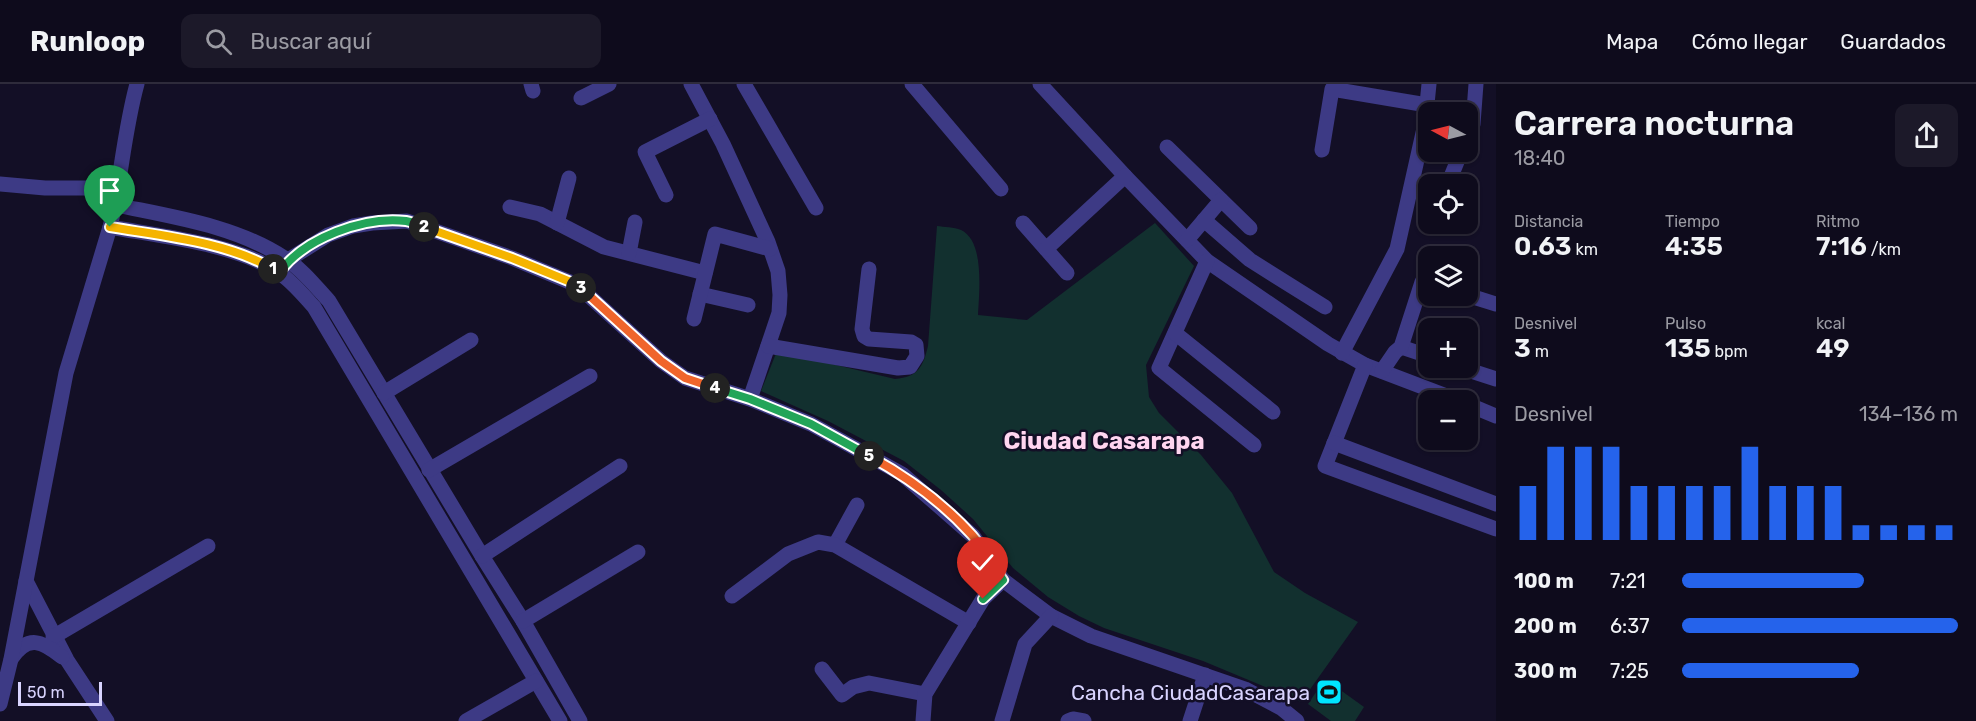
<!DOCTYPE html>
<html lang="es">
<head>
<meta charset="utf-8">
<style>
	:root { --surface:#0e0b1c; --page:#1c1929; --text:#f1f3f6; --muted:#9b9ba3; --line:#2e2b3b; --accent:#2563eb }
	body { margin:0; font-family:Rubik,sans-serif; background:var(--page); color:var(--text); height:100vh; display:flex; flex-direction:column; font-size:22px; white-space:nowrap }
	* { box-sizing:border-box; margin:0 }
	p { font-size:20px; color:var(--muted) }
	.icon { flex:none; width:33px; height:33px; fill:none; stroke:currentColor; stroke-width:2; stroke-linecap:round; stroke-linejoin:round }
	.map { position:relative; flex:1; overflow:hidden }
	.side { display:flex; flex-direction:column; background:var(--surface); width:480px }
	.side>* { flex:none }
	.needle { width:39px; rotate:277deg }
	.tools { position:absolute; left:1418px; top:18px; display:grid; gap:12px }
	.tools a { display:grid; place-items:center; width:60px; height:60px; border-radius:12px; background:var(--surface); box-shadow:0 2px 4px #0004,0 0 0 2px var(--line); font-size:30px }
	.scale { position:absolute; left:18px; bottom:15px; width:84px; box-sizing:border-box; padding-left:6px; border:3px solid #d9d4ff; border-top:0; font-size:16px; line-height:21px; white-space:nowrap; color:#d9d4ff; -webkit-text-stroke:4px #130f26; paint-order:stroke }
	.pin { position:absolute; display:grid; place-items:center; width:51px; height:51px; color:#fff; margin:-62px -26px; border-radius:50% 50% 50% 0; rotate:-45deg; box-shadow:0 0 6px #0007 }
	.pin .icon { rotate:45deg }
	.km { position:absolute; width:30px; height:30px; margin:-15px; border-radius:50%; background:#222; color:#fff; font-size:16px; line-height:30px; text-align:center }
	.round { display:grid; place-items:center; flex:none; width:63px; height:63px; border-radius:12px; background:var(--page) }
	.head { display:flex; align-items:center; justify-content:space-between; height:102px; padding:0 18px }
	h1 { font-size:33px; font-weight:600; line-height:45px }
	.metrics { display:grid; grid-template-columns:repeat(3,1fr); gap:9px; height:102px; padding:6px 18px }
	.metrics div { display:grid; align-content:center }
	.metrics b { font-size:26px; font-weight:600 }
	.metrics small { font-size:16px; font-weight:400 }
	.metrics p { font-size:16px }
	.chart { height:168px; padding:12px 18px }
	.chart p { display:flex; justify-content:space-between }
	.chart svg { width:100%; height:108px; margin-top:6px; stroke:var(--accent); stroke-width:6 }
	ul { padding:0 18px; list-style:none; font-size:20px }
	li { display:grid; grid-template-columns:96px 72px 1fr; align-items:center; height:45px }
	li i { height:15px; border-radius:8px; background:var(--accent) }
	header { display:flex; align-items:center; gap:36px; box-sizing:border-box; height:84px; padding:0 30px; background:var(--surface); border-bottom:2px solid var(--line) }
	header strong { font-size:28px }
	nav { display:flex; gap:33px; margin-inline-start:auto; font-size:21px }
	.search { width:420px; height:54px; background:var(--page); display:flex; align-items:center; gap:15px; box-sizing:border-box; padding:0 21px; border-radius:12px; color:var(--muted); font-size:22px }
	main { display:flex; flex:1; min-height:0 }
	.map>svg:first-child { display:block }
	.green { fill:#12302f }
	.lines { fill:none; stroke-linecap:round; stroke-linejoin:round }
	.minor { stroke:#3d3a85; stroke-width:15 }
	.split-1-casing { stroke:#fff; stroke-width:12 }
	.split-2-casing { stroke:#fff; stroke-width:12 }
	.split-3-casing { stroke:#fff; stroke-width:12 }
	.split-4-casing { stroke:#fff; stroke-width:12 }
	.split-5-casing { stroke:#fff; stroke-width:12 }
	.split-6-casing { stroke:#fff; stroke-width:12 }
	.split-7-casing { stroke:#fff; stroke-width:12 }
	.split-1 { stroke:#f5b400; stroke-width:8 }
	.split-2 { stroke:#22a559; stroke-width:8 }
	.split-3 { stroke:#f5b400; stroke-width:8 }
	.split-4 { stroke:#f0652b; stroke-width:8 }
	.split-5 { stroke:#22a559; stroke-width:8 }
	.split-6 { stroke:#f0652b; stroke-width:8 }
	.split-7 { stroke:#22a559; stroke-width:8 }
	.labels { text-anchor:middle; dominant-baseline:central; stroke-width:5; stroke-linejoin:round; paint-order:stroke }
	.poi-label { font-size:21px; fill:#d9d4ff; stroke:#130f26; text-anchor:end }
	.quarter-label { font-size:24px; font-weight:bold; fill:#ffd6f0; stroke:#130f26 }
</style>
</head>
<body>
<header>
<strong>Runloop</strong>
<div class="search"><svg class="icon" aria-label="search" viewBox="0 0 24 24"><circle cx="10" cy="10" r="6"/><path d="M15 15l6 6"/></svg>Buscar aquí</div>
<nav><a>Mapa</a><a>Cómo llegar</a><a>Guardados</a></nav>
</header>
<main>
<div class="map">
<svg width="1496" height="637" viewBox="0 0 1496 637">
	<rect width="100%" height="100%" fill="#130f26"/>
	<g class="green">
		<path d="M1155 139 1194 182 1146 281 1149 313 1159 329 1201 371 1232 409 1274 488 1305 509 1358 538 1301 618 1203 577 1104 544 1079 532 1048 513 1013 484 973 435 941 406 904 377 828 337 761 307 777 267 895 295C918 293 923 283 928 262L937 142C944 143 954 143 961 146 985 157 979 209 978 231L1027 236Z"/>
		<polygon points="1325,595 1364,623 1355,637 1331,637 1308,620"/>
	</g>
	<g class="lines">
		<g class="minor">
			<polyline points="531,0 533,7"/>
			<polyline points="691,0 723,60 768,158 778,187 780,211 779,229 750,315"/>
			<polyline points="744,0 816,124"/>
			<polyline points="912,0 1001,105"/>
			<polyline points="1040,0 1125,92 1207,177 1328,260 1365,281 1457,316"/>
			<polyline points="581,14 609,0"/>
			<polyline points="1467,54 1473,40 1476,0"/>
			<polyline points="1167,63 1250,144"/>
			<polyline points="1322,66 1332,5 1427,21"/>
			<polyline points="0,100 45,104 118,104"/>
			<polyline points="1448,100 1461,68"/>
			<polyline points="1411,105 1428,109"/>
			<polyline points="666,111 645,68 710,35"/>
			<path d="M116 121C173 133 237 142 286 175 303 186 316 203 329 217L482 472 523 537 580 637"/>
			<polyline points="510,123 540,130 604,163 705,189"/>
			<polyline points="1204,136 1250,176 1325,223"/>
			<polyline points="557,139 569,94"/>
			<polyline points="1023,139 1067,189"/>
			<path d="M110 143C159 152 237 160 278 188 292 197 303 211 314 223L560 637"/>
			<polyline points="1187,156 1221,116"/>
			<polyline points="1046,165 1125,92"/>
			<polyline points="629,169 635,138"/>
			<polyline points="1207,177 1159,284 1254,361"/>
			<polyline points="279,189 288,176 328,151 353,142 372,139 407,137 512,174 577,201 661,277 685,294 750,315 811,340 902,390 973,452 1003,496 1051,532 1091,552 1245,605 1281,624 1297,637"/>
			<polyline points="700,210 748,221"/>
			<polyline points="1467,211 1496,220"/>
			<polyline points="694,235 715,150 770,165"/>
			<polyline points="1175,249 1273,328"/>
			<polyline points="768,262 898,284 910,283 917,272 916,261 911,258 869,255 864,252 862,245 869,185"/>
			<polyline points="1401,263 1428,272"/>
			<polyline points="1342,269 1397,165 1425,40 1429,0"/>
			<polyline points="1365,281 1325,382 1496,445"/>
			<polyline points="1462,284 1496,295"/>
			<polyline points="1382,287 1395,268 1401,263 1422,198 1428,199"/>
			<polyline points="384,309 471,256"/>
			<polyline points="1467,320 1496,332"/>
			<polyline points="1334,359 1496,420"/>
			<polyline points="429,386 590,292"/>
			<polyline points="835,461 857,421"/>
			<polyline points="482,472 620,382"/>
			<polyline points="26,497 67,576 107,637"/>
			<polyline points="732,512 788,470 818,458 835,461 969,539"/>
			<polyline points="523,537 638,468"/>
			<polyline points="53,553 208,462"/>
			<path d="M11 575C28 550 42 557 62 573"/>
			<polyline points="822,585 842,611 853,603 869,599 925,610"/>
			<path d="M0 620 11 575 66 289 110 143C121 96 124 47 137 0"/>
			<polyline points="466,637 536,597"/>
			<polyline points="923,637 925,610 983,515 1003,496"/>
			<polyline points="1002,637 1025,560 1051,532"/>
			<polyline points="1068,637 1073,635 1084,637"/>
			<polyline points="1190,637 1205,591"/>
		</g>
	</g>
	<g class="lines">
		<defs>
			<path id="split-1" d="M110 143C163 152 227 158 273 185"/>
			<path id="split-2" d="M273 185 279 189C304 154 364 132 406 137 412 138 419 141 424 143"/>
			<polyline id="split-3" points="424,143 512,174 578,201 581,204"/>
			<polyline id="split-4" points="581,204 661,277 685,294 715,304"/>
			<polyline id="split-5" points="715,304 750,315 811,340 869,372"/>
			<path id="split-6" d="M869 372C906 392 943 419 972 451 980 460 986 472 993 482"/>
			<polyline id="split-7" points="983,515 1003,496 993,482"/>
		</defs>
		<use href="#split-1" class="split-1-casing"/>
		<use href="#split-2" class="split-2-casing"/>
		<use href="#split-3" class="split-3-casing"/>
		<use href="#split-4" class="split-4-casing"/>
		<use href="#split-5" class="split-5-casing"/>
		<use href="#split-6" class="split-6-casing"/>
		<use href="#split-7" class="split-7-casing"/>
		<use href="#split-1" class="split-1"/>
		<use href="#split-2" class="split-2"/>
		<use href="#split-3" class="split-3"/>
		<use href="#split-4" class="split-4"/>
		<use href="#split-5" class="split-5"/>
		<use href="#split-6" class="split-6"/>
		<use href="#split-7" class="split-7"/>
	</g>
	<defs>
		<symbol id="stadium-square" viewBox="-11 -11 22 22"><rect x="-9" y="-9" width="18" height="18" rx="4" fill="#00e5ff" stroke="#130f26"/><path d="M0-5a6.5 5 0 1 0 0 10a6.5 5 0 1 0 0-10ZM-3.5-1.8h7v3.6h-7Z" fill="#111"/></symbol>
	</defs>
	<g fill-rule="evenodd">
		<use href="#stadium-square" x="1314" y="593" width="30" height="30"/>
	</g>
	<g class="labels">
		<g class="poi-label">
			<text x="1310" y="608">Cancha CiudadCasarapa</text>
		</g>
		<g class="quarter-label">
			<text x="1104" y="357">Ciudad Casarapa</text>
		</g>
	</g>
</svg>
<div class="tools">
<a><svg class="needle" viewBox="-14 -14 28 28"><path d="M0-13l5 13h-10z" fill="#e53935"/><path d="M0 13l5-13h-10z" fill="#9b9ba3"/></svg></a>
<a><svg class="icon" aria-label="locate" viewBox="0 0 24 24"><circle cx="12" cy="12" r="6"/><path d="M12 2v4M12 18v4M2 12h4M18 12h4"/></svg></a>
<a><svg class="icon" aria-label="layers" viewBox="0 0 24 24"><path d="M12 4l9 5-9 5-9-5zM3 14l9 5 9-5"/></svg></a>
<a>+</a>
<a>−</a>
</div>
<div class="scale">50 m</div>
<div class="pin" style="left:110px;top:143px;background:#1e9e55"><svg class="icon" aria-label="arrive" viewBox="0 0 24 24"><path d="M6 21V4h12l-3 4 3 4H6"/></svg></div>
<div class="pin" style="left:983px;top:515px;background:#d93025"><svg class="icon" aria-label="check" viewBox="0 0 24 24"><path d="M5 12l5 5 9-10"/></svg></div>
<b class="km" style="left:273px;top:185px">1</b>
<b class="km" style="left:424px;top:143px">2</b>
<b class="km" style="left:581px;top:204px">3</b>
<b class="km" style="left:715px;top:304px">4</b>
<b class="km" style="left:869px;top:372px">5</b>
</div>
<section class="side">
<div class="head"><div><h1>Carrera nocturna</h1><p>18:40</p></div><a class="round"><svg class="icon" aria-label="share" viewBox="0 0 24 24"><path d="M12 15V3M7 8l5-5 5 5M5 13v7h14v-7"/></svg></a></div>
<div class="metrics">
<div><p>Distancia</p><b>0.63<small> km</small></b></div>
<div><p>Tiempo</p><b>4:35</b></div>
<div><p>Ritmo</p><b>7:16<small> /km</small></b></div>
</div>
<div class="metrics">
<div><p>Desnivel</p><b>3<small> m</small></b></div>
<div><p>Pulso</p><b>135<small> bpm</small></b></div>
<div><p>kcal</p><b>49</b></div>
</div>
<div class="chart"><p><span>Desnivel</span>134–136 m</p>
<svg viewBox="0 0 160 44" preserveAspectRatio="none"><path d="M5 44V22M15 44V6M25 44V6M35 44V6M45 44V22M55 44V22M65 44V22M75 44V22M85 44V6M95 44V22M105 44V22M115 44V22M125 44V38M135 44V38M145 44V38M155 44V38"/></svg>
</div>
<ul>
<li><b>100 m</b>7:21<i style="width:66%"></i></li>
<li><b>200 m</b>6:37<i style="width:100%"></i></li>
<li><b>300 m</b>7:25<i style="width:64%"></i></li>
</ul>
</section>
</main>
</body>
</html>
